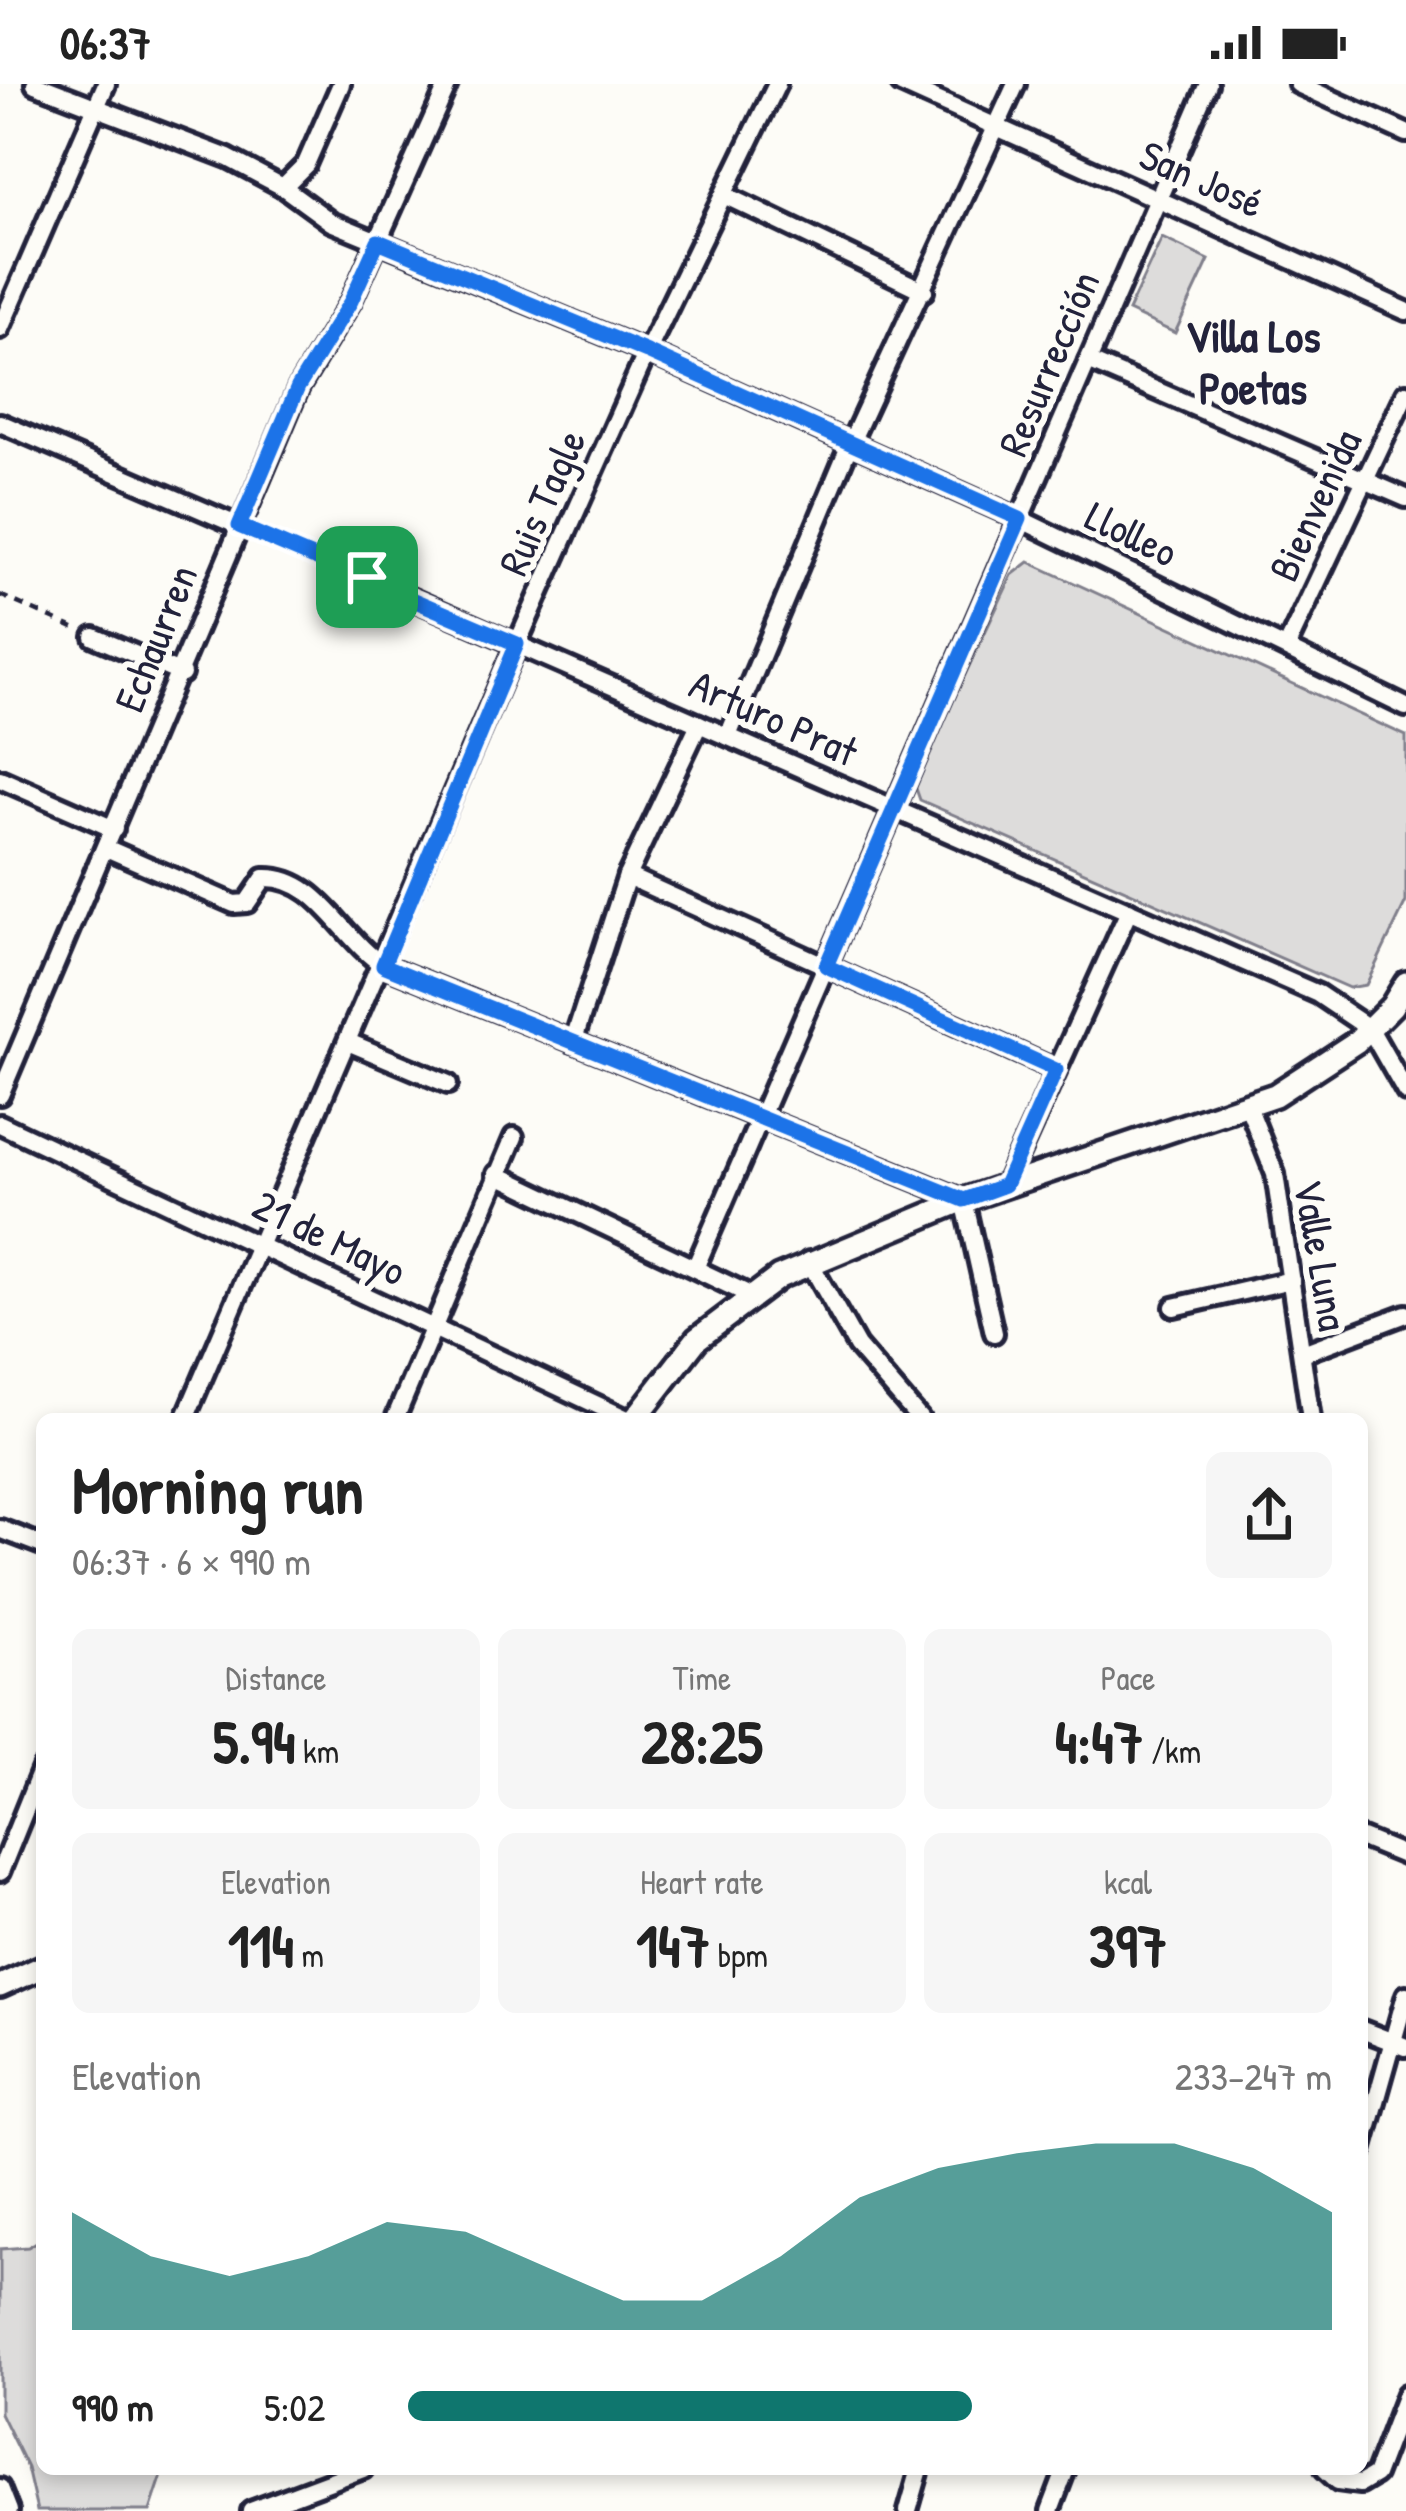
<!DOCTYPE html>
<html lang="en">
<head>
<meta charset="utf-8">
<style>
	:root { --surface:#fff; --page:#f6f6f6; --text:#222; --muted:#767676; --accent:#0f766e }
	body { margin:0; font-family:"Patrick Hand",sans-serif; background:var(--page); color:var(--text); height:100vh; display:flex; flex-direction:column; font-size:45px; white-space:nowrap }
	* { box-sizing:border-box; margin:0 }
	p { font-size:39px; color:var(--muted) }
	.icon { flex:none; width:66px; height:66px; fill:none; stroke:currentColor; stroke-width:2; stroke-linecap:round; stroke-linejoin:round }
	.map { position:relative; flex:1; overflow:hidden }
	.details { position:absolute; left:36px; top:1329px; width:1332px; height:1062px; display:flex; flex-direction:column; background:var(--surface); border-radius:18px; box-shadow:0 6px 18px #0003 }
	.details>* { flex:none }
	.pin { position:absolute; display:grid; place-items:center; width:102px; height:102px; color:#fff; margin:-51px; border-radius:24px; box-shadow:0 6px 18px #0006 }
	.round { display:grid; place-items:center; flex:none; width:126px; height:126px; border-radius:18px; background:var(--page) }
	.headline { display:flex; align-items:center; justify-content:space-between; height:204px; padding:0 36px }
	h1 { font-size:66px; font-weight:700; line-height:90px }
	.metrics { display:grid; grid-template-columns:repeat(3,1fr); gap:18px; height:204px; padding:12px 36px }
	.metrics div { display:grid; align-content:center; border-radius:18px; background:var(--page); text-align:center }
	.metrics b { font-size:60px; font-weight:700 }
	.metrics small { font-size:33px; font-weight:400 }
	.metrics p { font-size:33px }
	.chart { height:336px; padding:24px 36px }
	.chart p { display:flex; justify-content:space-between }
	.chart svg { width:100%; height:216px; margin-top:12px; fill:var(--accent); opacity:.7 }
	ul { padding:0 36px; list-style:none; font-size:39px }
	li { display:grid; grid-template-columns:192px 144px 1fr; align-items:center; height:90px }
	li i { height:30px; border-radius:15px; background:var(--accent) }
	.status { display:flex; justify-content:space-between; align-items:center; height:84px; padding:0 60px; background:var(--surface); direction:ltr }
	.status svg { height:33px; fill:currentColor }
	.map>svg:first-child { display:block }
	.green { fill:#dddcdb; stroke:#807f8b; stroke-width:3 }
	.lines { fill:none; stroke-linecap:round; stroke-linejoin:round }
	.minor-casing { stroke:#22223b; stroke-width:26 }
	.tertiary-casing { stroke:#22223b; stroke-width:30 }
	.path { stroke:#22223b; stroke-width:4.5; stroke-dasharray:9 9; stroke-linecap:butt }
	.minor { stroke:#fdfcf7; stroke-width:16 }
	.tertiary { stroke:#fdfcf7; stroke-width:21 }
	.route-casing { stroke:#fff; stroke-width:24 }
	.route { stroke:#1a73e8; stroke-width:15 }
	.labels { text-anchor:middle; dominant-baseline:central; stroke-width:12; stroke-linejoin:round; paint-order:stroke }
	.street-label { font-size:42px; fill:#22223b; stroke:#fdfcf7 }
	.neighbourhood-label { font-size:45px; font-weight:bold; fill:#22223b; stroke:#fdfcf7 }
</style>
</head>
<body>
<div class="status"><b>06:37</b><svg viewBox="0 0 49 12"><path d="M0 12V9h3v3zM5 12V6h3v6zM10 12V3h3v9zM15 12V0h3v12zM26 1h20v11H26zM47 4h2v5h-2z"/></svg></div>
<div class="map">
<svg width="1406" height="2427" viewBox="0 0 1406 2427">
	<rect width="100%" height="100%" fill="#fdfcf7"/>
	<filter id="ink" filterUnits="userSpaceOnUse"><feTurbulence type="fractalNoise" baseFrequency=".00833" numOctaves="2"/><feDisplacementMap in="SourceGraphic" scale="24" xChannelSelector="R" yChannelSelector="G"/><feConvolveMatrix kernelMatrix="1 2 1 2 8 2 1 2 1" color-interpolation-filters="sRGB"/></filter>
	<g filter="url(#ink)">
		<g class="green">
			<polygon points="1162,154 1209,176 1175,249 1128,227"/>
			<polygon points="1029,478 1406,652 1406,818 1366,901 1349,904 920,716 914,699 1012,491"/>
			<polygon points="42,2155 42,2385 164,2385 150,2427 37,2427 27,2384 0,2329 0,2165 28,2163"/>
		</g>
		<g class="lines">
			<defs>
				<g id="minor">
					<polyline points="35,0 228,74 283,103 331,138 647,268 1020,435 1406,623"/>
					<polyline points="901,0 1406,227"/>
					<polyline points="1298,0 1406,49"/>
					<polyline points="283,103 306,80 341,0"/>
					<polyline points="724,111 924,207"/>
					<polyline points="0,245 106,0"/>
					<polyline points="1088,277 1406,414"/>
					<polyline points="0,339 239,442"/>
					<polyline points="408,513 1318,910 1370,945 1406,1008"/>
					<polyline points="94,553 182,590"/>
					<polyline points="1286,564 1406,309"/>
					<polyline points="728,652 850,360 1016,0"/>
					<polyline points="0,695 114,745"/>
					<path d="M106 764 234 820 247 819 264 794C318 792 342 855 383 881L964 1116 994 1249"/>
					<polyline points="627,792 1056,986"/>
					<polyline points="348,958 448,1000"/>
					<polyline points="573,958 627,792 699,640"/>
					<polyline points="0,1011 299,303 351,217 448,0"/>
					<polyline points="1248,1022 1275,1090 1311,1335"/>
					<polyline points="0,1040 627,1335"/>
					<polyline points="496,1090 750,1211"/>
					<polyline points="1005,1101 1129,827"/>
					<polyline points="809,1177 857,1262 920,1335"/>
					<polyline points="696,1182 1208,0"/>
					<polyline points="1174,1223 1291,1196"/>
					<polyline points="1303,1269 1406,1230"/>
					<polyline points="185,1335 517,560 647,268 777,0"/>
					<polyline points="395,1335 514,1053"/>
					<polyline points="0,1445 42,1461"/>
					<polyline points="1362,1754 1406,1772"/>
					<polyline points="0,1788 42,1684"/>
					<polyline points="1362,1946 1406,1963"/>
					<polyline points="1362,2067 1406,1911"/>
					<polyline points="1325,2385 1338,2397 1360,2400 1375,2391 1406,2310"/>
					<polyline points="0,2404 9,2427"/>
					<polyline points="251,2427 363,2385"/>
					<polyline points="908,2427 920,2385"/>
					<polyline points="1050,2427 1066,2385"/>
				</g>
				<g id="tertiary">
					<polyline points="635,1335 697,1255 779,1193 964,1116 1275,1011 1356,958 1392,922 1406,899"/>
					<polyline points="0,1902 42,1883"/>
				</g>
			</defs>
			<use href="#minor" class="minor-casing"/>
			<use href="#tertiary" class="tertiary-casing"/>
			<g class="path">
				<polyline points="259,450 392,505"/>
				<polyline points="0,511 78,546"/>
			</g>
			<use href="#minor" class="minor"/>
			<use href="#tertiary" class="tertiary"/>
		</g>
	</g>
	<g class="lines" filter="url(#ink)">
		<defs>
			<polygon id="route" points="378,157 647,268 1020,435 826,882 1056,986 1005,1101 964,1116 383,881 517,560 239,442 298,303 351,217"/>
		</defs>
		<use href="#route" class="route-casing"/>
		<use href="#route" class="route"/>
	</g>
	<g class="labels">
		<g class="street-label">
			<text transform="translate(1202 94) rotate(24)">San José</text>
			<text transform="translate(1048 279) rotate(-67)">Resurrección</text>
			<text transform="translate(541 418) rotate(-66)">Ruis Tagle</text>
			<text transform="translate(1314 421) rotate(-65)">Bienvenida</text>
			<text transform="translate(1132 449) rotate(26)">Llolleo</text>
			<text transform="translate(155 554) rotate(-68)">Echaurren</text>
			<text transform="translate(774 633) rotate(24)">Arturo Prat</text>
			<text transform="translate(330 1153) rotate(26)">21 de Mayo</text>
			<text transform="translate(1322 1171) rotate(80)">Valle Luna</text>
		</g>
		<g class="neighbourhood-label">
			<text x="1253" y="251">Villa Los<tspan x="1253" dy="52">Poetas</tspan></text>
		</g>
	</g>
</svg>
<div class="pin" style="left:367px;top:493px;background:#1e9e55"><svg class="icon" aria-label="arrive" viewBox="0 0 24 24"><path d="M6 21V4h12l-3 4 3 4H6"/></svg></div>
<section class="details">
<div class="headline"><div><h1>Morning run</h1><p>06:37 · 6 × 990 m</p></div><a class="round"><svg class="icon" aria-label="share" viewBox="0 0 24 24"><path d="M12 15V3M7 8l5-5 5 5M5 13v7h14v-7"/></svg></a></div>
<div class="metrics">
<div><p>Distance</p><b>5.94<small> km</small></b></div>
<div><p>Time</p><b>28:25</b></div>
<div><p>Pace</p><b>4:47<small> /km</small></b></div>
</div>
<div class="metrics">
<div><p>Elevation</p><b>114<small> m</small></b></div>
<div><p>Heart rate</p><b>147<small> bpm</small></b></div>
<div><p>kcal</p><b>397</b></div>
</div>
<div class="chart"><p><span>Elevation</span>233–247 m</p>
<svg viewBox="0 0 160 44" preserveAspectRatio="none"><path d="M0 44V20L10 29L20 33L30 29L40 22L50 24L60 31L70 38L80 38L90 29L100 17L110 11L120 8L130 6L140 6L150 11L160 20V44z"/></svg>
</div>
<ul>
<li><b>990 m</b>5:02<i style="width:61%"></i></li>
</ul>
</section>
</div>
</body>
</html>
